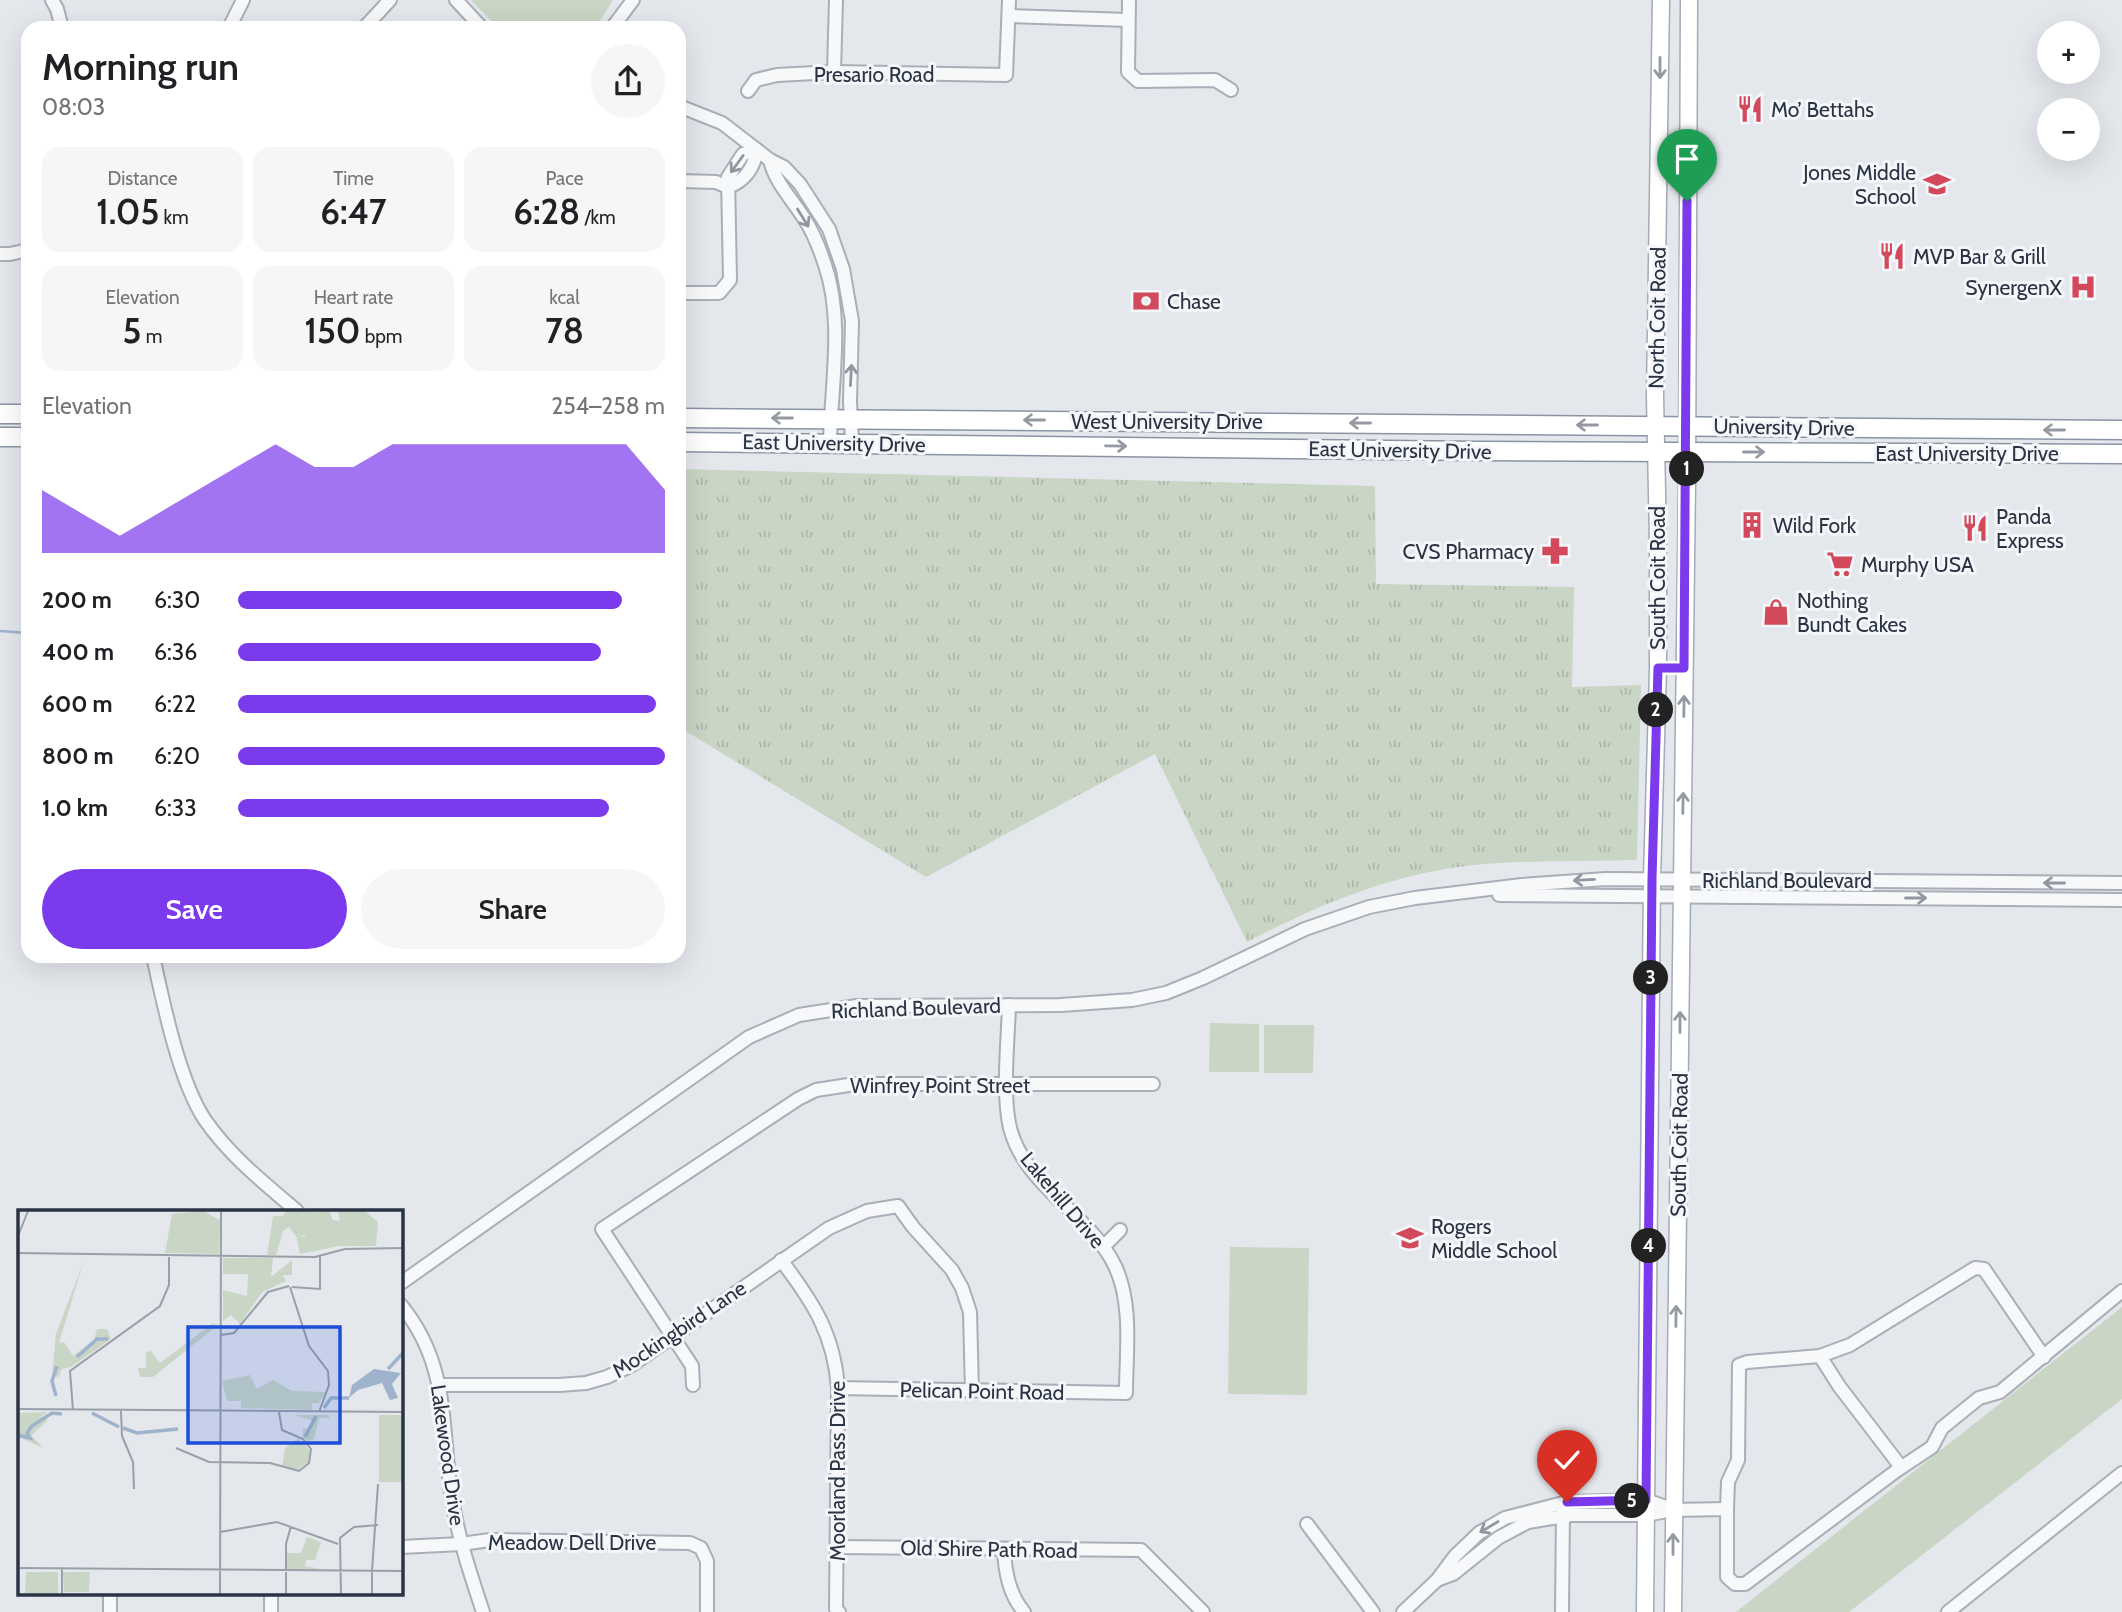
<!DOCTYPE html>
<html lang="en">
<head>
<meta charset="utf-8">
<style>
	:root { --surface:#fff; --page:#f6f6f6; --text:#202124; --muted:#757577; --accent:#7c3aed }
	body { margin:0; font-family:Cabin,sans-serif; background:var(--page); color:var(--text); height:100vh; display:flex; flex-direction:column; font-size:26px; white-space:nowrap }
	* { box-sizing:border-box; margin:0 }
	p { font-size:23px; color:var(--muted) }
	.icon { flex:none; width:38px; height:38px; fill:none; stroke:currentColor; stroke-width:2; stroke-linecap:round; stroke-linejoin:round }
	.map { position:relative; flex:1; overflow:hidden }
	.sheet { position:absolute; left:21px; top:21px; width:665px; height:942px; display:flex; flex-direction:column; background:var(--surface); border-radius:21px; box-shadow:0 7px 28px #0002 }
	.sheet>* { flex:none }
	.controls { position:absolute; left:2037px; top:21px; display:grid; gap:14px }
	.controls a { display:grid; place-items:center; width:63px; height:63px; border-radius:50%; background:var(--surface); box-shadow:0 7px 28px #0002; font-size:35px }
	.pin { position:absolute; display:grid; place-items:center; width:60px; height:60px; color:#fff; margin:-72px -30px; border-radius:50% 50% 50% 0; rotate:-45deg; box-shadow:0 0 7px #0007 }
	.pin .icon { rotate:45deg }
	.km { position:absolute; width:35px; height:35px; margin:-18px; border-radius:50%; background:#222; color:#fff; font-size:19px; line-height:35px; text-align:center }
	.round { display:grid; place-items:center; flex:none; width:74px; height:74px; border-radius:37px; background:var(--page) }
	.overview { display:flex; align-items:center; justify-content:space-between; height:119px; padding:0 21px }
	h1 { font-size:38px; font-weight:600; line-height:52px }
	.stats { display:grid; grid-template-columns:repeat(3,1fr); gap:10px; height:119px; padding:7px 21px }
	.stats div { display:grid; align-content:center; border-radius:18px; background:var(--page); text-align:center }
	.stats b { font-size:35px; font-weight:600 }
	.stats small { font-size:19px; font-weight:400 }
	.stats p { font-size:19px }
	.chart { height:196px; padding:14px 21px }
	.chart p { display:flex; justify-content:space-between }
	.chart svg { width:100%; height:126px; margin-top:7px; fill:var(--accent); opacity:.7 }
	.cta { display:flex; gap:14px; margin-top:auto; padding:14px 21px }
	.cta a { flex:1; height:80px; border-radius:42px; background:var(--accent); color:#fff; font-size:28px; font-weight:600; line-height:80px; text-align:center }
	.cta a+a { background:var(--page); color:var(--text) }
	ul { padding:0 21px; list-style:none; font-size:23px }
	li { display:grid; grid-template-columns:112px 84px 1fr; align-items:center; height:52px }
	li i { height:18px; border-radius:9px; background:var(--accent) }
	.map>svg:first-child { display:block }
	.grass { fill:url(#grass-tufts) }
	.park { fill:#c9d6c5 }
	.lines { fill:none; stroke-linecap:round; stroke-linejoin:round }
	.stream { stroke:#9fb4cc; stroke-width:2.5 }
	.minor-casing { stroke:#a9aeb7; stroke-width:16 }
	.major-casing { stroke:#a3abb8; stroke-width:19 }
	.highway-casing { stroke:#8b94a3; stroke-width:21 }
	.minor { stroke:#f7f8fa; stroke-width:12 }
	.major { stroke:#fff; stroke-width:16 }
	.highway { stroke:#fff; stroke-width:18 }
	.oneway { stroke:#959aa2 }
	.oneway2 { stroke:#9196a0 }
	.route-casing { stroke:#fff; stroke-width:14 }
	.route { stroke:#7c3aed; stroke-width:9 }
	.labels { text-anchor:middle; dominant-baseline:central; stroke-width:6; stroke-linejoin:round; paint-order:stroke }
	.street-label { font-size:21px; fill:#2b3445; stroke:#f4f6f9 }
	.poi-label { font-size:21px; fill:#2b3445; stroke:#f4f6f9; text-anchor:start }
	.inset-river { fill:none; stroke:#9fb4cc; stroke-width:3.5 }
	.inset-road { fill:none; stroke:#9a9fa9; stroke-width:2 }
	.view { fill:#1d4ed8; fill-opacity:0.15; stroke:#1d4ed8; stroke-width:3.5 }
	.inset-edge { fill:none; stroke:#2b3445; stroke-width:3.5 }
</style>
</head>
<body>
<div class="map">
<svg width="2122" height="1612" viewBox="0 0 2122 1612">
	<defs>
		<pattern id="grass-tufts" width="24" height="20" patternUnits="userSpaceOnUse" patternTransform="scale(1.75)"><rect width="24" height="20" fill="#c9d6c5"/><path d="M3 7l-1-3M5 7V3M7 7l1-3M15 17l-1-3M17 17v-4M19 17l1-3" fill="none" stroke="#adb8ab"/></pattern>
	</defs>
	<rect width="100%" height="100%" fill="#e4e7ec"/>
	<path class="grass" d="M679 469 1375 486 1376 584 1574 587 1572 687 1641 685 1637 860C1576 862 1512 859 1451 868 1376 880 1313 908 1247 942L1155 754 926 877 679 727Z"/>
	<g class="park">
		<polygon points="471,0 613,0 595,28 498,28"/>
		<polygon points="1210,1023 1259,1024 1259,1072 1209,1072"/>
		<polygon points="1264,1025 1314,1025 1313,1073 1264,1073"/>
		<polygon points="1230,1247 1309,1248 1307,1395 1228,1394"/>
		<polygon points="2122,1307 2122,1399 1849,1612 1736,1612"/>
	</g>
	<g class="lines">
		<polyline class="stream" points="0,631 28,633"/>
		<defs>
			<g id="minor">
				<polyline points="52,0 57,9 62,28"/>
				<polyline points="456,0 482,28"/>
				<polyline points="1129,0 1128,72 1138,81 1215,80 1231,90"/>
				<polyline points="1009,16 1128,20"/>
				<polyline points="229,28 243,0"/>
				<polyline points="364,28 390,0"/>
				<polyline points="612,28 633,0"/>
				<polyline points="834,72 836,0"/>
				<polyline points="748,91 756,80 777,75 834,72 1006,75 1009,0"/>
				<polyline points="679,106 722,123 770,160 784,167 800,184 829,229 843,269 852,321 850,401 852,443"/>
				<path d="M770 160C775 183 793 200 805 220 814 233 820 250 825 265 844 320 831 385 830 443"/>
				<polyline points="679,181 716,182 728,187"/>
				<polyline points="0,254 10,254 28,250"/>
				<path d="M679 293H719L730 280 728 177 743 154 757 150C754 167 745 181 728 187"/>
				<polyline points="1499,895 2122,900"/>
				<path d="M153 956C163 1002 179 1081 205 1120 230 1156 264 1183 297 1211"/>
				<polyline points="1104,1246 1120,1230"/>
				<path d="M781 1260C813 1302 834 1334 838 1388L836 1609 839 1612"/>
				<polyline points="401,1283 749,1037 799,1015 857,1006 1061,1005 1132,1000 1166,993 1203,978 1305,929 1369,907 1415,898 1522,885 1606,879 2122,883"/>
				<path d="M401 1305C449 1364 441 1423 451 1493 457 1534 470 1573 483 1612"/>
				<polyline points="1820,1356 1839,1386 1901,1467"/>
				<polyline points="440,1385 559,1385 586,1383 607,1377 632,1365 829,1228 867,1211 898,1206 913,1227 952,1270 962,1288 970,1312 972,1391"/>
				<polyline points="693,1385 692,1366 602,1229 798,1099 816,1090 855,1084 1153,1084"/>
				<path d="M838 1388 1126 1393C1126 1353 1133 1304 1115 1266 1090 1214 1025 1187 1010 1128 1002 1094 1008 1041 1009 1005"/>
				<polyline points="1727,1509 1728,1482 1738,1460 1739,1365 1747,1362 1820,1356 1850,1345 1975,1268 1984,1269 2044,1357"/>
				<polyline points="1307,1524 1373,1612"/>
				<polyline points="401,1547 461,1544 490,1540 690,1543 701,1548 707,1561 707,1612"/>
				<polyline points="837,1547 1141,1550 1203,1612"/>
				<path d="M1004 1549C1005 1572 1009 1594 1024 1612"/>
				<polyline points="1437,1580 1453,1574 1498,1538 1528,1522 1571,1515 1646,1515 1673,1510 1727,1509 1727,1577 1735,1584 1745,1584 1896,1471 1932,1447 1942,1428 1979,1398 2000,1392 2122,1291"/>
				<polyline points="110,1612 110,1593"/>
				<polyline points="271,1612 271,1593"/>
				<polyline points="1403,1612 1437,1580 1455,1556 1479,1533 1505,1518 1567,1502 1646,1500 1672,1509"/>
				<polyline points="1562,1612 1563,1510"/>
				<polyline points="1948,1612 2122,1473"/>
			</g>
			<g id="major">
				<polyline points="1645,1612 1652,879 1658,668 1658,542 1655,396 1661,0"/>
				<polyline points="1673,1612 1687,482 1689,0"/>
			</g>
			<g id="highway">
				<polyline points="0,414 28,414"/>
				<polyline points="679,418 2122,430"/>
				<polyline points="0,437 28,437"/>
				<polyline points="679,442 1479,451 2122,454"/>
			</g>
		</defs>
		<use href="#minor" class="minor-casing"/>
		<use href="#major" class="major-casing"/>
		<use href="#highway" class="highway-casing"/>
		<use href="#minor" class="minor"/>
		<use href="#major" class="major"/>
		<use href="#highway" class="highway"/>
	</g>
	<defs><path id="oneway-shaft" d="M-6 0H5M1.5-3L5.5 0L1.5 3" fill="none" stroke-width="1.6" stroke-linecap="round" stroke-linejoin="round" transform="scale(1.75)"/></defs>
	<g class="oneway">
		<use href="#oneway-shaft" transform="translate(1660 68) rotate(90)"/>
		<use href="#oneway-shaft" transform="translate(782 418) rotate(-180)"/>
		<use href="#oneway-shaft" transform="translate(1034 420) rotate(-180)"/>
		<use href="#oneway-shaft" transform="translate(1360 423) rotate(-180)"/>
		<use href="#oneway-shaft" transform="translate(1587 425) rotate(-180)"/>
		<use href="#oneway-shaft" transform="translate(2054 430) rotate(-180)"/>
		<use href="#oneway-shaft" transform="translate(1116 446) rotate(1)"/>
		<use href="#oneway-shaft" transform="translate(1754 452)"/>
		<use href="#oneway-shaft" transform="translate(1684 706) rotate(-89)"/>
		<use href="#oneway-shaft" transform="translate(1683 803) rotate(-89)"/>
		<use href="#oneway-shaft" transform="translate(1680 1022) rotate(-90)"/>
		<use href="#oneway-shaft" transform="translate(1676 1316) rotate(-89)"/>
		<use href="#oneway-shaft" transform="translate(1673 1544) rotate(-90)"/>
	</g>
	<g class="oneway2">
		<use href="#oneway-shaft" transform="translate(737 164) rotate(126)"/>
		<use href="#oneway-shaft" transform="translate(803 218) rotate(58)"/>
		<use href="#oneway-shaft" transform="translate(851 375) rotate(-87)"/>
		<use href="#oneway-shaft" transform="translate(1584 880) rotate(177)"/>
		<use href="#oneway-shaft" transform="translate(2054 883) rotate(-180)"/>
		<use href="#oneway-shaft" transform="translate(1916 898)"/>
		<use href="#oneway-shaft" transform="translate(1489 1527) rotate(149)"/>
	</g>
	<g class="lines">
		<defs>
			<polyline id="route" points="1567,1502 1646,1500 1652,879 1658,668 1684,668 1687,201"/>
		</defs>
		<use href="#route" class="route-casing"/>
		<use href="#route" class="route"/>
	</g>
	<defs>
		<symbol id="restaurant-bare" viewBox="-9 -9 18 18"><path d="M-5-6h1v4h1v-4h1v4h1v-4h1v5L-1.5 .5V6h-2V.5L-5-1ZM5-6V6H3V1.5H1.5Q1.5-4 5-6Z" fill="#d1495b" stroke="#f4f6f9" stroke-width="2.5" paint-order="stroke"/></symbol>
		<symbol id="school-bare" viewBox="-9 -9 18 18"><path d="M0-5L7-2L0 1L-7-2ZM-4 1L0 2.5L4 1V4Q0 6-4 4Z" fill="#d1495b" stroke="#f4f6f9" stroke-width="2.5" paint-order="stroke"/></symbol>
		<symbol id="hospital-bare" viewBox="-9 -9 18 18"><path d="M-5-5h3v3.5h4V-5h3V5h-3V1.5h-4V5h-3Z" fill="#d1495b" stroke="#f4f6f9" stroke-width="2.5" paint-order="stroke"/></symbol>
		<symbol id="bank-bare" viewBox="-9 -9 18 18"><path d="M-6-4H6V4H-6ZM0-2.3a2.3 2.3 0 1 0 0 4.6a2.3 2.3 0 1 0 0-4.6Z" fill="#d1495b" stroke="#f4f6f9" stroke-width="2.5" paint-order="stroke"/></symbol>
		<symbol id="building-bare" viewBox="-9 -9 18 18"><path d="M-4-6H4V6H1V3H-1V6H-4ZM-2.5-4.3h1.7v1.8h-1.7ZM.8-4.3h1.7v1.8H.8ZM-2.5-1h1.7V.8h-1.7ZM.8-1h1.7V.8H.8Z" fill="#d1495b" stroke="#f4f6f9" stroke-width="2.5" paint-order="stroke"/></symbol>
		<symbol id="pharmacy-bare" viewBox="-9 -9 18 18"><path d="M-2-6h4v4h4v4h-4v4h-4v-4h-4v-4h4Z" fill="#d1495b" stroke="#f4f6f9" stroke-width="2.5" paint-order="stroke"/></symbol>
		<symbol id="supermarket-bare" viewBox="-9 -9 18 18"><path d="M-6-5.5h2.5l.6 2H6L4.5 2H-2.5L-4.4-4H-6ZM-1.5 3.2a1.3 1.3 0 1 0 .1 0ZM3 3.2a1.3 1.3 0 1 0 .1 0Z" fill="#d1495b" stroke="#f4f6f9" stroke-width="2.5" paint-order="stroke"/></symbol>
		<symbol id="shop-bare" viewBox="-9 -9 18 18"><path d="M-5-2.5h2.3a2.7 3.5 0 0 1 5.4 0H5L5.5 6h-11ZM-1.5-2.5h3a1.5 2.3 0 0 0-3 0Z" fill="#d1495b" stroke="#f4f6f9" stroke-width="2.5" paint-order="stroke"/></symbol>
	</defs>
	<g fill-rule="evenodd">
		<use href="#restaurant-bare" x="1731" y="90" width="38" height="38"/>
		<use href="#school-bare" x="1918" y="165" width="38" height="38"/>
		<use href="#restaurant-bare" x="1873" y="237" width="38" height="38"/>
		<use href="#hospital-bare" x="2064" y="268" width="38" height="38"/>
		<use href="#bank-bare" x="1127" y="282" width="38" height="38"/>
		<use href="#building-bare" x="1733" y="506" width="38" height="38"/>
		<use href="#restaurant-bare" x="1956" y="509" width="38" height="38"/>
		<use href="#pharmacy-bare" x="1536" y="532" width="38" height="38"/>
		<use href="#supermarket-bare" x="1821" y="545" width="38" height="38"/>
		<use href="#shop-bare" x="1757" y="593" width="38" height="38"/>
		<use href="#school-bare" x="1391" y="1219" width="38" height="38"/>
	</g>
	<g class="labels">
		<g class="street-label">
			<text x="874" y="74">Presario Road</text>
			<text transform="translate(1657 318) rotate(-89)">North Coit Road</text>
			<text x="1167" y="421">West University Drive</text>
			<text transform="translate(1784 427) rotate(1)">University Drive</text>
			<text transform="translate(834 443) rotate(1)">East University Drive</text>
			<text transform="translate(1400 450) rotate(1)">East University Drive</text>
			<text x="1967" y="453">East University Drive</text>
			<text transform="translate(1657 578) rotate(-90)">South Coit Road</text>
			<text x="1787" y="880">Richland Boulevard</text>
			<text transform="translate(916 1008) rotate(-2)">Richland Boulevard</text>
			<text x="940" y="1085">Winfrey Point Street</text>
			<text transform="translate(1679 1145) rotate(-89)">South Coit Road</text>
			<text transform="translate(1063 1200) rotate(50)">Lakehill Drive</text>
			<text transform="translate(679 1329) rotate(-34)">Mockingbird Lane</text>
			<text transform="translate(982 1391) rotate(1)">Pelican Point Road</text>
			<text transform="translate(448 1455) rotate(82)">Lakewood Drive</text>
			<text transform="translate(837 1471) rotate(-90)">Moorland Pass Drive</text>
			<text x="572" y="1542">Meadow Dell Drive</text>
			<text transform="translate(989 1549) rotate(1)">Old Shire Path Road</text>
		</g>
		<g class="poi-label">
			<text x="1771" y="109">Mo’ Bettahs</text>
			<text x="1916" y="172" text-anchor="end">Jones Middle<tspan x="1916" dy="24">School</tspan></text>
			<text x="1913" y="256">MVP Bar &amp; Grill</text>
			<text x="2062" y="287" text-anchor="end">SynergenX</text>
			<text x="1167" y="301">Chase</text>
			<text x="1996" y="516">Panda<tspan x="1996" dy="24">Express</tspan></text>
			<text x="1773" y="525">Wild Fork</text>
			<text x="1534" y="551" text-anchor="end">CVS Pharmacy</text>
			<text x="1861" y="564">Murphy USA</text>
			<text x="1797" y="600">Nothing<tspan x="1797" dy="24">Bundt Cakes</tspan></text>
			<text x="1431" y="1226">Rogers<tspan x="1431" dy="24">Middle School</tspan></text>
		</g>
	</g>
	<g transform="translate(18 1210)">
		<rect width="385" height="385" fill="#e4e7ec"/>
		<path d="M303 1H311L315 10 322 11 320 1H347L360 12 358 36H321L282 44 279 28 287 26 294 5ZM232 165 239 179 255 170 274 181 308 182 301 193H294V200L223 198V191H209L204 171ZM29 202 5 222 0 221V203ZM361 205H385V272H361ZM289 327 303 332 297 350H288L287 356 303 359 269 361V343H283ZM8 362H40V384H7ZM45 362H72L71 382H46Z" fill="#c9d6c5"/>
		<path d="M205 48H255L253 67 274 50V65H265L268 71 244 82 222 114 213 105 205 111V80L229 86 230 64H205ZM29 204V211L13 226 26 238 0 227V221ZM276 205H311V208H301L296 229 290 231 284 227 285 219 294 217 293 210Z" fill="#c9d6c5"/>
		<path d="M185 1 202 10 201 44 147 43 154 4ZM268 1H303L294 5 293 22 279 28 271 17 265 21 258 45H249L255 6H265ZM65 53 41 133 46 132 55 146 76 130 79 119H89L93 129 53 157 44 159 40 167 34 166 38 124ZM195 113 200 115 135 167H122L120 158H128V142L133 141 142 153ZM280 228 292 240 290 252 278 261 264 257 267 238Z" fill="#c9d6c5"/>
		<path d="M356 159 383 163 374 174 380 188 372 190 364 173 340 180 331 188 334 175Z" fill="#9fb4cc"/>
		<path class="inset-river" d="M59 147 79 129H90M370 159 385 143M38 186 34 171 39 156M306 198 313 188H331M74 203 101 217M105 218 119 223 160 219M0 225 12 228 9 223 14 216 34 203 44 204M287 227 298 206"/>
		<path class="inset-road" d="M0 26 10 1M0 43 297 47 327 39 385 38M272 77 291 136 310 161 311 175 301 202M274 77 302 79V46M203 125 216 123 250 82 271 76M0 199 385 202M55 200 52 161 142 96 151 75V45M103 201 104 226 115 252 116 279M158 238 191 252 252 253 281 261 291 253 293 239 285 229 264 220 261 202M202 322 259 312 320 334M0 358 385 361M44 358V384M354 361 360 274M202 384 203 1M268 384V334L273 316M323 384 322 328 336 317 360 315M354 384V361"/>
		<path class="view" d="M170 117H322V233H170Z"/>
		<rect width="385" height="385" class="inset-edge"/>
	</g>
</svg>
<div class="controls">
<a>+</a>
<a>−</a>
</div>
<div class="pin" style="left:1687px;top:201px;background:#1e9e55"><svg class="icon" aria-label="arrive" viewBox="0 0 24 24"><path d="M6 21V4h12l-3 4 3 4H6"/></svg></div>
<div class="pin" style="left:1567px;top:1502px;background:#d93025"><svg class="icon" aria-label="check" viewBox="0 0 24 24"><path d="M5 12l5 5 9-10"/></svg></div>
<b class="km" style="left:1687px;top:469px">1</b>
<b class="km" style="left:1656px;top:710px">2</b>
<b class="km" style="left:1651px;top:978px">3</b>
<b class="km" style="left:1649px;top:1246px">4</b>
<b class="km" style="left:1632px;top:1501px">5</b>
<section class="sheet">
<div class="overview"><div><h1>Morning run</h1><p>08:03</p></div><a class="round"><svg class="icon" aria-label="share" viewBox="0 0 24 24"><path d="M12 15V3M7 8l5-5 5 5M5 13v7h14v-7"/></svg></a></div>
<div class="stats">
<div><p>Distance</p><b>1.05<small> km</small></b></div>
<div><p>Time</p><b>6:47</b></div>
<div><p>Pace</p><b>6:28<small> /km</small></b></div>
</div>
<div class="stats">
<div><p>Elevation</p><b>5<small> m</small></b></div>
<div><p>Heart rate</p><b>150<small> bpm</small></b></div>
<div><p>kcal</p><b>78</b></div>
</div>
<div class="chart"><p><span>Elevation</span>254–258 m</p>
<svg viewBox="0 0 160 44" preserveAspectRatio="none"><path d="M0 44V22L10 30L20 38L30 30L40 22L50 14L60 6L70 14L80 14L90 6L100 6L110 6L120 6L130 6L140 6L150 6L160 22V44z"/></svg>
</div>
<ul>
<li><b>200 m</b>6:30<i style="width:90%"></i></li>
<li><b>400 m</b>6:36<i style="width:85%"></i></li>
<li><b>600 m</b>6:22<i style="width:98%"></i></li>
<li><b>800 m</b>6:20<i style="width:100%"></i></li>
<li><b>1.0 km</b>6:33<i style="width:87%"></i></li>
</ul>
<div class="cta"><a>Save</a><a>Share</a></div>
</section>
</div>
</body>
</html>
